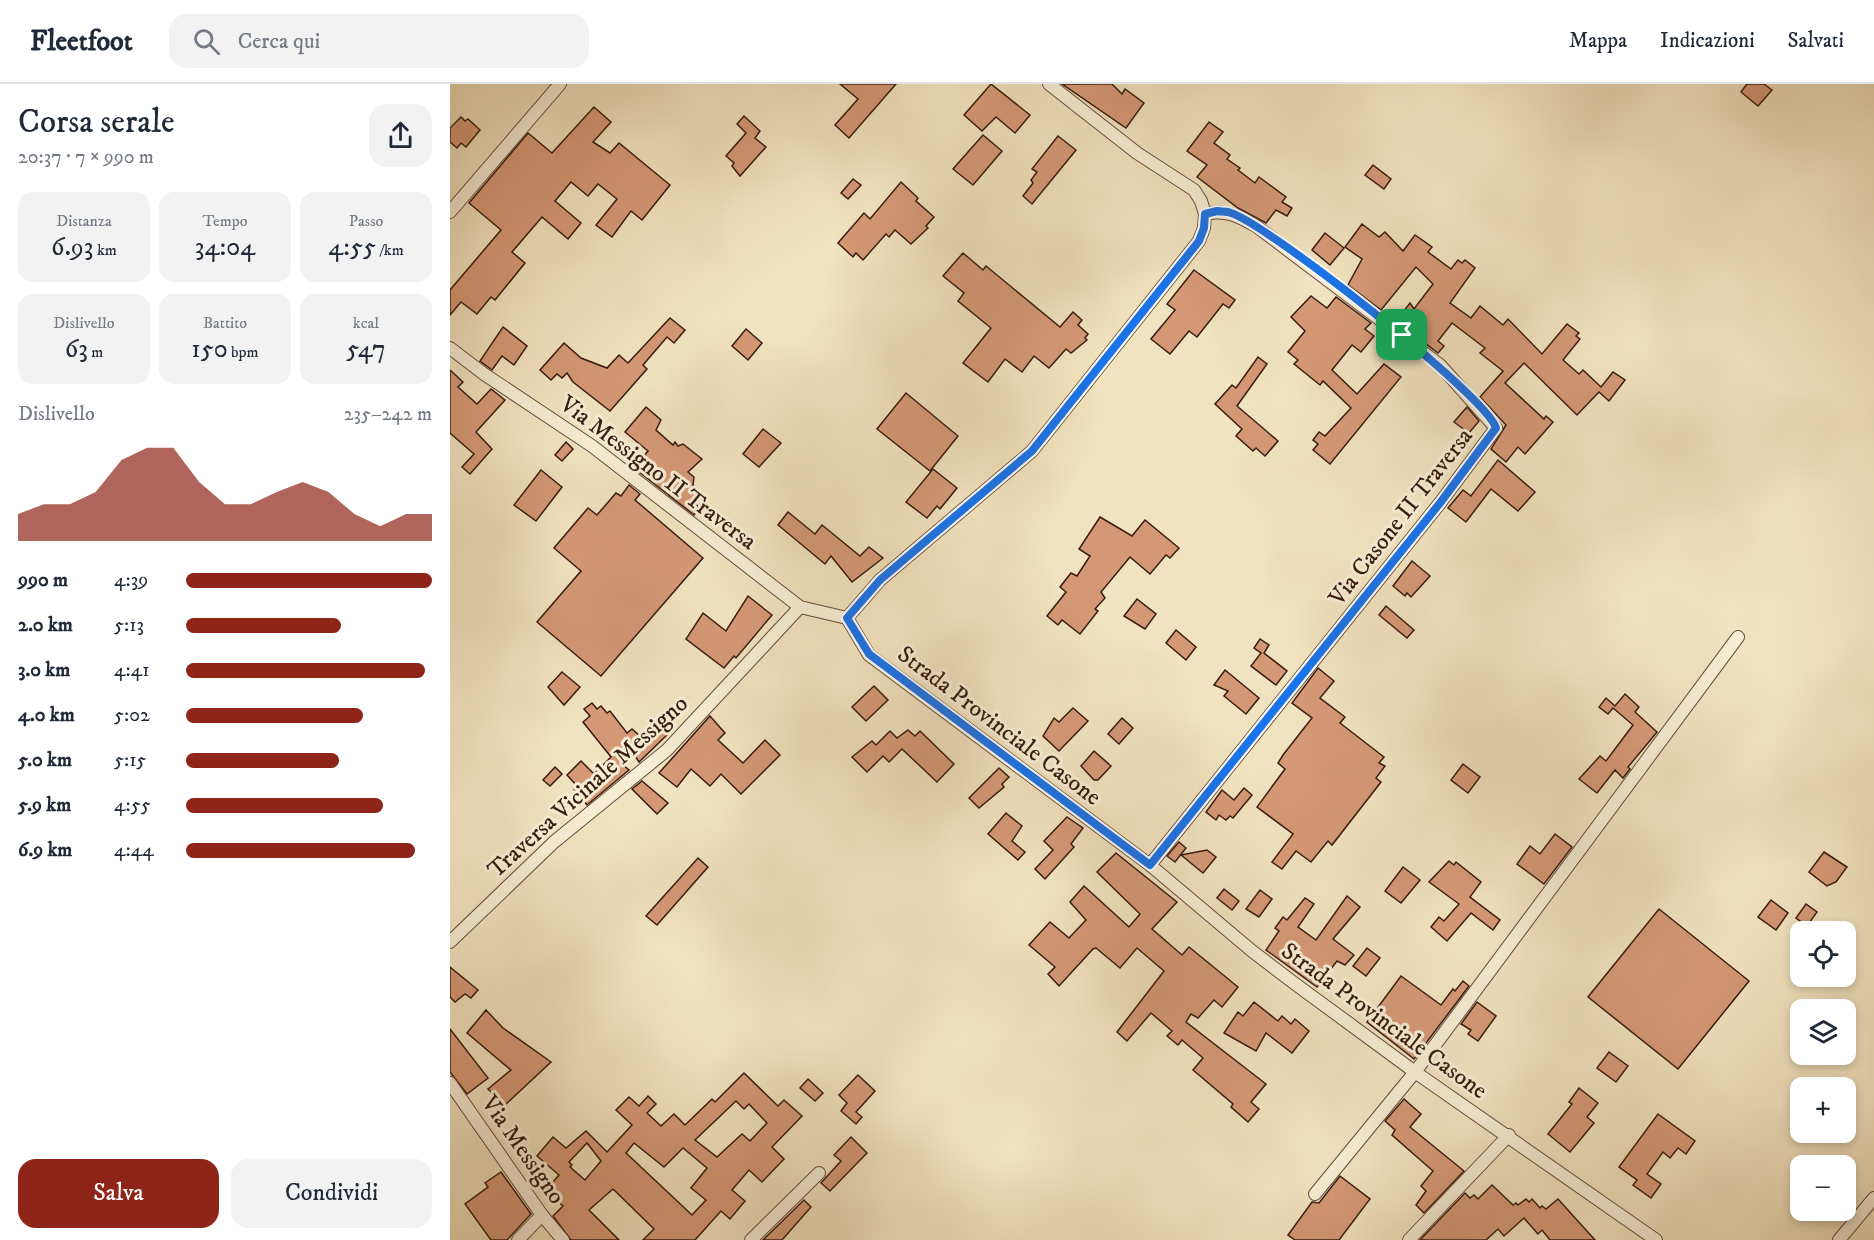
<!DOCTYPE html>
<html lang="it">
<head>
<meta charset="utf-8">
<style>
	:root { --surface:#fff; --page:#f2f2f3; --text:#1f2937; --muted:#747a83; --line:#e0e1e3; --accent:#8f2418 }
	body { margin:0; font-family:"IM FELL DW Pica",serif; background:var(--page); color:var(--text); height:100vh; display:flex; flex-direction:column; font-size:22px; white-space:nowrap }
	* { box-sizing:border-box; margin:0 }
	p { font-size:20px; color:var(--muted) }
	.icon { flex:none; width:33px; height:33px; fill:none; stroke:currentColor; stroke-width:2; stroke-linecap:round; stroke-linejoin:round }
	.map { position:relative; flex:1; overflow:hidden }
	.drawer { display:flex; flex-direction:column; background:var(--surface); width:450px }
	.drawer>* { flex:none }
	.controls { position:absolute; left:1340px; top:837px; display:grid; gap:12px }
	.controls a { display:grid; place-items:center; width:66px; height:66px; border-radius:12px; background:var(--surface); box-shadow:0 3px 9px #0003; font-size:30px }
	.pin { position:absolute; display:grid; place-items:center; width:51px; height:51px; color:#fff; margin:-26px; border-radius:12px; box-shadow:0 3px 9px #0006 }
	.round { display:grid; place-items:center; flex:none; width:63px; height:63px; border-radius:18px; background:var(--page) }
	.overview { display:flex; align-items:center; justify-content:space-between; height:102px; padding:0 18px }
	h1 { font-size:33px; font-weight:600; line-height:45px }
	.metrics { display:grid; grid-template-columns:repeat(3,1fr); gap:9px; height:102px; padding:6px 18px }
	.metrics div { display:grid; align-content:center; border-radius:15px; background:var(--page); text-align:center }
	.metrics b { font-size:26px; font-weight:600 }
	.metrics small { font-size:16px; font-weight:400 }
	.metrics p { font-size:16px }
	.chart { height:168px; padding:12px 18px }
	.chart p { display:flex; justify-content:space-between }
	.chart svg { width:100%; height:108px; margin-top:6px; fill:var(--accent); opacity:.7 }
	.action { display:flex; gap:12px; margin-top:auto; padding:12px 18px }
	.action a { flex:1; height:69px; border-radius:18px; background:var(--accent); color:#fff; font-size:24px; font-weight:600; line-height:69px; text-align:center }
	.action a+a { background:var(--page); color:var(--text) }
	ul { padding:0 18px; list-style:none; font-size:20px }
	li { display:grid; grid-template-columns:96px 72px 1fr; align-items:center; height:45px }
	li i { height:15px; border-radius:8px; background:var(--accent) }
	header { display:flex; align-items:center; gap:36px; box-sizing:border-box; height:84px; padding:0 30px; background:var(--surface); border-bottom:2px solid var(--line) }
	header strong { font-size:28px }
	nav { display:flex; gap:33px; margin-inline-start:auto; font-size:21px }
	.search { width:420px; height:54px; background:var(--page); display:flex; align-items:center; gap:15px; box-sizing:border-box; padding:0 21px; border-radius:18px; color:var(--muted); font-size:22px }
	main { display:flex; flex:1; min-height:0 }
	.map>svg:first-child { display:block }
	.building { fill:#d59876; stroke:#371b0f; stroke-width:1.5; fill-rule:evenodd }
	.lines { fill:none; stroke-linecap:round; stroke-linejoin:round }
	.minor-casing { stroke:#664d3b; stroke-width:14 }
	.minor { stroke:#f6edd5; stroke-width:12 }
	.route-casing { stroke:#fff; stroke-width:12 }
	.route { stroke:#1a73e8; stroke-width:8 }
	.labels { text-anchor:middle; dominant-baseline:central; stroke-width:6; stroke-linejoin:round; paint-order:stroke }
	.street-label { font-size:24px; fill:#371b0f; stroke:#f6edd5 }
</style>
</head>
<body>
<header>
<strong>Fleetfoot</strong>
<div class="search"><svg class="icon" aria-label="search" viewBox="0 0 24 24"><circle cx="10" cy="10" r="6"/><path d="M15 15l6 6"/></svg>Cerca qui</div>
<nav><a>Mappa</a><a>Indicazioni</a><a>Salvati</a></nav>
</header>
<main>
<section class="drawer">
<div class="overview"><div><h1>Corsa serale</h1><p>20:37 · 7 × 990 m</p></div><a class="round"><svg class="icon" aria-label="share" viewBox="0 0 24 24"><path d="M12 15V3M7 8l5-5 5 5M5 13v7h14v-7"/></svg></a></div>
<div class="metrics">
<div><p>Distanza</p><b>6.93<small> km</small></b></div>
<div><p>Tempo</p><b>34:04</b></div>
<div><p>Passo</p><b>4:55<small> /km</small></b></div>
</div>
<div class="metrics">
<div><p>Dislivello</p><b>63<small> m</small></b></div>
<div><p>Battito</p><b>150<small> bpm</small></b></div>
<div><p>kcal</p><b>547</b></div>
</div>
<div class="chart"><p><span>Dislivello</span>235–242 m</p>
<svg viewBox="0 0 160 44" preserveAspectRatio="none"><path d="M0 44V33L10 29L20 29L30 24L40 11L50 6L60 6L70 20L80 29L90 29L100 24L110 20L120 24L130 33L140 38L150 33L160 33V44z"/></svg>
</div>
<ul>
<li><b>990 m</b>4:39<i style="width:100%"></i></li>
<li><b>2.0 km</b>5:13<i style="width:63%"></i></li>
<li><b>3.0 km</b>4:41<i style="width:97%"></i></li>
<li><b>4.0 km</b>5:02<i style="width:72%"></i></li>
<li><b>5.0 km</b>5:15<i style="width:62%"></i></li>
<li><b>5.9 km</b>4:55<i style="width:80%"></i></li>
<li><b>6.9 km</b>4:44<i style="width:93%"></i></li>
</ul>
<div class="action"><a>Salva</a><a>Condividi</a></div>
</section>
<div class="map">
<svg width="1424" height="1156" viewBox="0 0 1424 1156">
	<rect width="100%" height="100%" fill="#f1e3bf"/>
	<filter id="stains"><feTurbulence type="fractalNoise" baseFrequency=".00333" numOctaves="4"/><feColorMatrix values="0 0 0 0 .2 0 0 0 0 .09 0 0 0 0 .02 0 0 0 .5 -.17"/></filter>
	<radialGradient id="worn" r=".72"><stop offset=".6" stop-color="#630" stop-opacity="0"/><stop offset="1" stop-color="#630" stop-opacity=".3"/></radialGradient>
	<g class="building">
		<polygon points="390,0 446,0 399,54 385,41 408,15"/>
		<polygon points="541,0 580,31 565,49 546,33 532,47 514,31"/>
		<polygon points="612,0 662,0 672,10 675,5 694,19 676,44"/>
		<polygon points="1297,0 1314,0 1322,6 1308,22 1291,8"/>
		<polygon points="144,23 161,38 143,58 160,69 169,59 220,101 192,136 181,127 162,153 146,141 167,115 148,100 138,112 121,98 105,117 131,139 118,155 92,133 62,168 75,179 45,216 41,213 27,230 11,218 0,231 0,206 51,146 19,119 78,49 102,69"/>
		<polygon points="294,32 310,47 305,54 316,63 290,92 282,82 284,79 276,72 296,49 287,40"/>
		<polygon points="11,33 15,37 18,35 30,46 16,63 11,59 7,64 0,58 0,44"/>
		<polygon points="759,38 773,48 764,59 780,71 777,75 790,84 788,86 805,99 809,93 836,113 832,118 842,124 837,132 826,126 816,139 788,124 747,93 757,81 737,67"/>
		<polygon points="533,51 552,67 523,101 503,85"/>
		<polygon points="608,52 626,66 582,120 573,112 583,99 581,96 587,88 582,85"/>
		<polygon points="923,81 941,95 934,105 915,91"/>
		<polygon points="403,95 411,101 398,115 391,109"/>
		<polygon points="451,98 468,114 466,117 484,133 476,142 478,144 461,160 445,146 439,153 436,150 413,176 406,169 403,173 388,159 414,129 420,135"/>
		<polygon points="912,140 929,153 935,148 953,167 965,151 982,163 978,168 1001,185 1008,176 1012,179 1015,176 1025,184 1000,219 1021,234 1030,222 1053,241 1058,235 1092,270 1117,240 1129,249 1126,252 1130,255 1113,276 1129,290 1133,286 1151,303 1163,288 1175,296 1159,317 1149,308 1127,331 1074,279 1055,299 1094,335 1096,332 1103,338 1075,370 1068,363 1056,378 1041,365 1056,341 1030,313 1053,287 1030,269 1035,264 1002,239 988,257 994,262 988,269 946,237 960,219 964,225 983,200 966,183 931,226 898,201 912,175 895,163"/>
		<polygon points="875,149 894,164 880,181 862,166"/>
		<polygon points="513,169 533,186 536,182 610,243 623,228 632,236 628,241 638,250 635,254 637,256 621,269 616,265 599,284 584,272 572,288 555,275 538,298 513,279 541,244 508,217 514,209 493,192"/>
		<polygon points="744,186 785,216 779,224 773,220 747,253 739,247 720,270 701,255 725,226 717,220"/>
		<polygon points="861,212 877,224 886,213 921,239 915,245 924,252 911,268 902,261 882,286 907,310 934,280 951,293 880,380 863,366 868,360 863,356 869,348 875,352 901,324 873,297 870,301 844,280 848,276 838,268 855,247 841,233"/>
		<polygon points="220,234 235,246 224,259 217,253 193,281 197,285 160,327 123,298 117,289 112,294 107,290 101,296 90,286 114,259 131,274 157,284 169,271 178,279"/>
		<polygon points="53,243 77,262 64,281 52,272 42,286 30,277"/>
		<polygon points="296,245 312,259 298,276 282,262"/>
		<polygon points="808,273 817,280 787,322 828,357 815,372 806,364 803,367 786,352 792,345 765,320 782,301 786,304"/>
		<polygon points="0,286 13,298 8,303 27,320 41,305 55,316 26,348 42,365 20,390 12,383 24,370 0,349"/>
		<polygon points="456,309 508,352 480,387 427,345"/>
		<polygon points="196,323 211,336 206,346 223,361 225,358 228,362 233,360 252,375 238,388 244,393 243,401 251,408 243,418 250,424 244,431 184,384 198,367 175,348"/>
		<polygon points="1017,323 1029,337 1019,349 1004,338"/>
		<polygon points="313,345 331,359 309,383 293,370"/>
		<polygon points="116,358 123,365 112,377 105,371"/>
		<polygon points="1048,376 1085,408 1068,427 1041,405 1016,438 998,424 1013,406 1021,412"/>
		<polygon points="483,385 507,404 490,425 487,422 477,434 456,418"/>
		<polygon points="91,386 112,403 86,437 64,421"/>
		<polygon points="179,401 190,410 185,416 253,474 151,592 87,538 131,487 104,464 138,424 147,431 166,409 171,412"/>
		<polygon points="338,428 365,450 372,441 410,472 419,463 433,474 402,498 381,472 375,480 328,441"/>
		<polygon points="650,433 682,452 695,436 729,464 720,474 716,471 700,490 680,473 651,508 655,514 645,525 648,527 630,550 612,536 608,541 597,532 616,508 610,503 621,489 627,492 640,472 629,465"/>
		<polygon points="962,477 980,492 961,513 957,509 955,512 943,502"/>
		<polygon points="298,512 322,531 286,574 284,572 274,584 236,555 253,529 276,547"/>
		<polygon points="687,515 706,530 695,545 674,532"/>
		<polygon points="936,522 964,546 957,554 929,531"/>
		<polygon points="726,546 746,563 736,576 716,559"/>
		<polygon points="810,555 819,561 814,569 837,587 826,601 801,582 811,569 804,564"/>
		<polygon points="868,584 884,597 870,614 895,633 890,639 934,673 929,679 935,682 926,694 931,698 882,761 878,757 861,778 846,767 832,785 822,778 843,750 807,723 835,685 828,679 833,671 862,634 842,619"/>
		<polygon points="775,586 809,614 796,630 774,612 778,607 764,601"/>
		<polygon points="112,588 130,603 114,621 98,603"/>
		<polygon points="424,602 438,616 416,637 402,623"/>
		<polygon points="1175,610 1189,623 1185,628 1207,648 1178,683 1180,685 1173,694 1165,686 1147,709 1129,695 1150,672 1156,677 1183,641 1163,624 1158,630 1149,623 1156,614 1165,622"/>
		<polygon points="142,619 147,625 151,622 157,629 160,627 177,649 182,645 197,658 211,644 217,651 189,678 182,667 171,679 179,686 137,721 124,705 127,702 117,691 131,677 144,690 161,673 133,638 140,632 134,625"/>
		<polygon points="623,624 638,637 609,667 593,652 604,634 609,638"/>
		<polygon points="260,632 275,649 268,656 293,679 315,656 330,671 291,710 271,690 260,702 241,685 227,703 209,689"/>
		<polygon points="672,634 683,644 669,660 658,650"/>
		<polygon points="458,646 465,652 470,647 504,680 487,698 452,665 439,678 433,672 417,688 402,673 422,657 426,661 440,647 447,654"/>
		<polygon points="644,667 661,682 648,696 644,696 631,682"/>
		<polygon points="1013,680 1030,693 1018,709 1001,696"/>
		<polygon points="105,683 112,690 100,702 93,696"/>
		<polygon points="549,684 559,693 552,700 554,703 529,724 519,714"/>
		<polygon points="192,697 218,719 207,730 182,705"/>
		<polygon points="794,704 802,711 783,734 780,732 776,736 769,731 766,736 756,728 772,706 784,716"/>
		<polygon points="556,729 572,742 562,757 575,768 568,776 538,750"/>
		<polygon points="617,733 633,744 621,760 624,763 595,795 585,785 603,766 594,757"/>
		<polygon points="1105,750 1122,763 1094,800 1067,780 1080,762 1090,770"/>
		<polygon points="729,758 736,764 725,778 717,772"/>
		<polygon points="757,766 766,773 753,789 731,771"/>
		<polygon points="1374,768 1397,783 1386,798 1377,802 1359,788"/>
		<polygon points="666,769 727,818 702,845 732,871 739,863 788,903 772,923 764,916 748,934 741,930 736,938 816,1000 801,1018 809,1025 798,1038 781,1023 783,1020 743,986 753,974 732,956 728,961 717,952 722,947 701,929 677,957 667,948 714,887 687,864 670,884 646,864 643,865 609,902 598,890 605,883 579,861 600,838 619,854 636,836 620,818 634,802 679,843 690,830 647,788"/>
		<polygon points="248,774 258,783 207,841 196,832"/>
		<polygon points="999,777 1004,781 1006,778 1031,798 1020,813 1050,836 1043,846 1021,829 997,857 981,843 989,833 994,837 1009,820 979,798"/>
		<polygon points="953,783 970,796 951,819 935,807"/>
		<polygon points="774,805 789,817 782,826 767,814"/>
		<polygon points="810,806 822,815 809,833 796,825"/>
		<polygon points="897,812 910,823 883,855 904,871 895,881 887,877 867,903 816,866 829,847 825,844 833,833 837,836 855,814 864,820 848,843 866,856"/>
		<polygon points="1321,816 1338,829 1326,846 1308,833"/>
		<polygon points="1356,820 1367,828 1357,842 1346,834"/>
		<polygon points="1209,825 1299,897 1228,985 1138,913"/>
		<polygon points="917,864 930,874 916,892 903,882"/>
		<polygon points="0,883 28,906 21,914 15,910 5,918 0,913"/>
		<polygon points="951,892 991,921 1003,905 1005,907 1013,897 1019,902 964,975 917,938"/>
		<polygon points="804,918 828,937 832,932 841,940 845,935 859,947 842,969 816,949 806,967 774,949 788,928 793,932"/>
		<polygon points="1027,918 1046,932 1028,957 1018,950 1021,946 1011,940"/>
		<polygon points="36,926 53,944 101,978 55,1021 38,1005 61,986 17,949"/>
		<polygon points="0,945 38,994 17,1010 0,988"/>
		<polygon points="1159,968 1178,982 1166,998 1147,984"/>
		<path d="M294 989 328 1022 334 1016 352 1032 322 1063 334 1075 312 1098 299 1086 282 1106 295 1117 280 1135 271 1127 245 1156H193L204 1145 163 1105 139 1126 169 1156H121L103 1132 113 1122 101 1112 103 1110 97 1105 109 1091 87 1072 103 1053 116 1064 136 1047 157 1068 182 1041 166 1026 179 1013 189 1022 198 1012 206 1020 197 1029 211 1042 224 1030 235 1041 262 1015 265 1018ZM286 1017 294 1025 299 1020 317 1039 300 1057 292 1050 267 1073 245 1056ZM137 1059 151 1077 135 1096 120 1083 122 1081 119 1078ZM184 1059 214 1083 233 1064 257 1084 241 1104 256 1116 242 1131 176 1069Z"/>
		<polygon points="408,991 425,1007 406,1028 412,1033 406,1040 391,1027 397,1019 389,1011"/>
		<polygon points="358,995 373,1009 365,1017 350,1004"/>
		<polygon points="1129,1004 1148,1019 1137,1033 1144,1039 1120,1068 1098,1050 1122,1020 1119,1018"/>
		<polygon points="954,1015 971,1030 960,1043 1014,1087 974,1129 966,1121 976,1107 971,1102 983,1087 942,1051 945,1046 935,1037"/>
		<polygon points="1208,1030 1245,1057 1236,1070 1228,1064 1220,1074 1213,1068 1197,1090 1211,1100 1201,1114 1183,1101 1187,1096 1169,1083"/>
		<polygon points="401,1053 417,1069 380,1107 371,1099 391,1077 384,1071"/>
		<polygon points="51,1088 81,1130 57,1156 41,1156 15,1120 38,1103 35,1099"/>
		<polygon points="890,1092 920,1115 889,1156 845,1156 838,1151 862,1118 869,1119"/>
		<polygon points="1042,1101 1063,1121 1066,1119 1068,1121 1076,1115 1079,1118 1082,1115 1090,1124 1092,1122 1096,1125 1108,1115 1145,1156 1100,1156 1092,1146 1088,1150 1074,1134 1054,1152 1048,1145 1036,1156 970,1156 1015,1109 1020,1114 1024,1111 1028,1115"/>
		<polygon points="354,1116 361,1123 332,1156 313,1156"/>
	</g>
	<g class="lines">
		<defs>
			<g id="minor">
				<polyline points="599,0 687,69 744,106 751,117 755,130 754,144 749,157 582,367 430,496 397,534 419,571 700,781 802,867 844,899 965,988 1206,1156"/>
				<polyline points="0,128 110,0"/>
				<polyline points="0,264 34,290 142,362 350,523 397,534"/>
				<path d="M700 781 990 419 1046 344 990 281 806 142C788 132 776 125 755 130"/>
				<polyline points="0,858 104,758 217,666 350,523"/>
				<polyline points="0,999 92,1131 113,1156"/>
				<polyline points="865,1110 965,988 1288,553"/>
				<polyline points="68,1156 92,1131"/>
				<polyline points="301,1156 369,1089"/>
				<polyline points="959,1156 1059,1051"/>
				<polyline points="1389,1156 1424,1114"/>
			</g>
		</defs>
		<use href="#minor" class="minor-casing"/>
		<use href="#minor" class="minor"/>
	</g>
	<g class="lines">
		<defs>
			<path id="route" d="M767 127C771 128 777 127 781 129 817 140 1037 312 1046 344L990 419 700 781 419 570 397 534 430 496 582 367 749 157 754 144 755 130Z"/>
		</defs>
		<use href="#route" class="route-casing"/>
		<use href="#route" class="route"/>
	</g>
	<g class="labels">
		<g class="street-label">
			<text transform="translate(208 389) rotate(37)">Via Messigno II Traversa</text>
			<text transform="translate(951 433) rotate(-52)">Via Casone II Traversa</text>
			<text transform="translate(549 642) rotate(37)">Strada Provinciale Casone</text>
			<text transform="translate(138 703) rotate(-42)">Traversa Vicinale Messigno</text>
			<text transform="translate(934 937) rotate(36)">Strada Provinciale Casone</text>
			<text transform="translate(73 1066) rotate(55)">Via Messigno</text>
		</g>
	</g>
	<rect width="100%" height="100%" filter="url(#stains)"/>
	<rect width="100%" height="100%" fill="url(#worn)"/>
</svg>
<div class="controls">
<a><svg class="icon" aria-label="locate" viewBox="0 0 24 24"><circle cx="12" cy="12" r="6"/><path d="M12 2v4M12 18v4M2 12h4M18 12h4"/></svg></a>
<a><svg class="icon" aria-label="layers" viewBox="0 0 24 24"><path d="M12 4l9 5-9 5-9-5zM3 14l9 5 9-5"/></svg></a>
<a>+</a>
<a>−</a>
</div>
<div class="pin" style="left:952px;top:251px;background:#1e9e55"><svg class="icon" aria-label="arrive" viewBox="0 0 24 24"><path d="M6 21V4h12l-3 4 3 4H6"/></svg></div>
</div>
</main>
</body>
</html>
